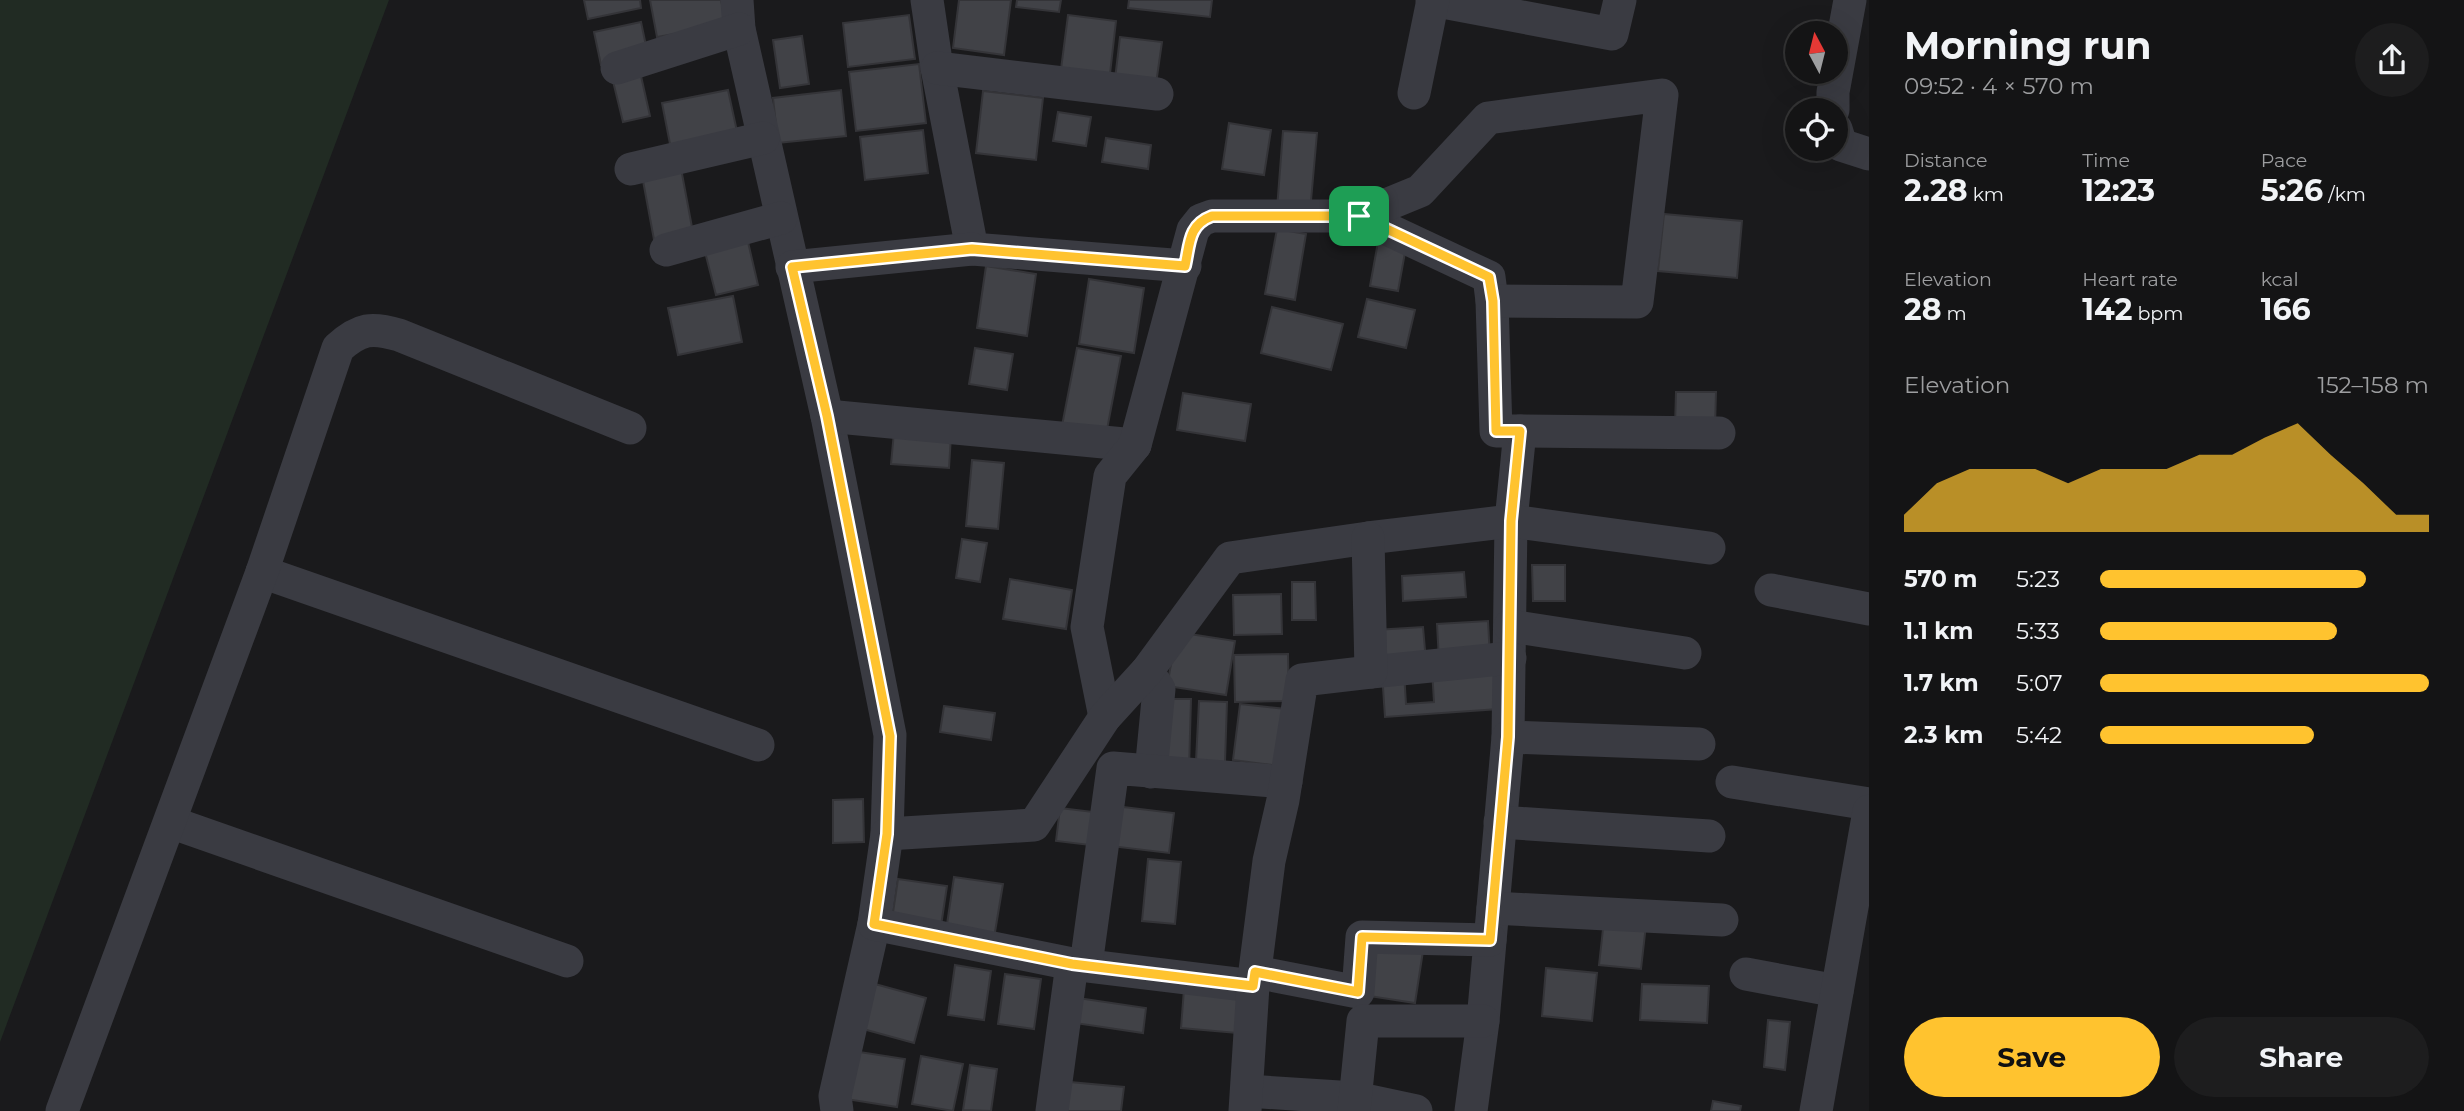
<!DOCTYPE html>
<html lang="en">
<head>
<meta charset="utf-8">
<style>
	:root { --surface:#141415; --page:#1d1d1e; --text:#f1f3f6; --muted:#9d9ea0; --line:#333334; --accent:#ffc32f }
	body { margin:0; font-family:Montserrat,sans-serif; background:var(--page); color:var(--text); height:100vh; display:flex; flex-direction:column; font-size:26px; white-space:nowrap }
	* { box-sizing:border-box; margin:0 }
	p { font-size:23px; color:var(--muted) }
	.icon { flex:none; width:38px; height:38px; fill:none; stroke:currentColor; stroke-width:2; stroke-linecap:round; stroke-linejoin:round }
	.map { position:relative; flex:1; overflow:hidden }
	.drawer { display:flex; flex-direction:column; background:var(--surface); width:595px }
	.drawer>* { flex:none }
	.needle { width:46px; rotate:353deg }
	.buttons { position:absolute; left:1785px; top:21px; display:grid; gap:14px }
	.buttons a { display:grid; place-items:center; width:63px; height:63px; border-radius:50%; background:var(--surface); box-shadow:0 7px 28px #0002,0 0 0 2px var(--line); font-size:35px }
	.pin { position:absolute; display:grid; place-items:center; width:60px; height:60px; color:#fff; margin:-30px; border-radius:14px; box-shadow:0 4px 10px #0006 }
	.round { display:grid; place-items:center; flex:none; width:74px; height:74px; border-radius:37px; background:var(--page) }
	.headline { display:flex; align-items:center; justify-content:space-between; height:119px; padding:0 35px }
	h1 { font-size:38px; font-weight:700; line-height:52px }
	.metrics { display:grid; grid-template-columns:repeat(3,1fr); gap:10px; height:119px; padding:7px 35px }
	.metrics div { display:grid; align-content:center }
	.metrics b { font-size:30px; font-weight:700 }
	.metrics small { font-size:19px; font-weight:400 }
	.metrics p { font-size:19px }
	.chart { height:196px; padding:14px 35px }
	.chart p { display:flex; justify-content:space-between }
	.chart svg { width:100%; height:126px; margin-top:7px; fill:var(--accent); opacity:.7 }
	.cta { display:flex; gap:14px; margin-top:auto; padding:14px 35px }
	.cta a { flex:1; height:80px; border-radius:42px; background:var(--accent); color:#111; font-size:28px; font-weight:700; line-height:80px; text-align:center }
	.cta a+a { background:var(--page); color:var(--text) }
	ul { padding:0 35px; list-style:none; font-size:23px }
	li { display:grid; grid-template-columns:112px 84px 1fr; align-items:center; height:52px }
	li i { height:18px; border-radius:9px; background:var(--accent) }
	main { display:flex; flex:1; min-height:0 }
	.map>svg:first-child { display:block }
	.green { fill:#212b23 }
	.building { fill:#414247; stroke:#343438; stroke-width:2 }
	.lines { fill:none; stroke-linecap:round; stroke-linejoin:round }
	.street { stroke:#3a3b42; stroke-width:33 }
	.route-casing { stroke:#fff; stroke-width:14 }
	.route { stroke:#ffc32f; stroke-width:9 }
</style>
</head>
<body>
<main>
<div class="map">
<svg width="1869" height="1111" viewBox="0 0 1869 1111">
	<rect width="100%" height="100%" fill="#1a1a1c"/>
	<polygon class="green" points="0,0 389,0 0,1042"/>
	<g class="building">
		<polygon points="584,0 640,0 641,8 588,19"/>
		<polygon points="650,0 721,0 726,25 657,37"/>
		<polygon points="959,0 1011,0 1004,55 953,48"/>
		<polygon points="1017,0 1061,0 1059,12 1016,7"/>
		<polygon points="1129,0 1212,0 1210,17 1128,8"/>
		<polygon points="909,15 915,59 848,67 843,23"/>
		<polygon points="1068,15 1116,21 1110,74 1061,69"/>
		<polygon points="641,22 648,55 601,65 594,32"/>
		<polygon points="802,36 809,84 780,88 773,40"/>
		<polygon points="1120,37 1162,42 1156,84 1115,79"/>
		<polygon points="919,64 926,123 856,131 849,72"/>
		<polygon points="639,67 650,116 623,122 611,73"/>
		<polygon points="728,90 738,136 671,149 662,103"/>
		<polygon points="841,90 846,136 778,143 773,98"/>
		<polygon points="983,91 1043,98 1036,160 976,153"/>
		<polygon points="1058,112 1091,117 1086,146 1053,141"/>
		<polygon points="1229,123 1271,130 1264,175 1222,169"/>
		<polygon points="923,130 928,173 865,180 860,137"/>
		<polygon points="1283,131 1317,133 1310,212 1277,209"/>
		<polygon points="1106,138 1151,145 1148,169 1102,162"/>
		<polygon points="680,163 694,238 655,245 641,170"/>
		<polygon points="1664,214 1742,221 1737,278 1658,271"/>
		<polygon points="1277,229 1306,234 1295,300 1265,294"/>
		<polygon points="748,242 758,285 716,295 705,252"/>
		<polygon points="1378,242 1406,247 1398,291 1370,286"/>
		<polygon points="986,266 1036,274 1027,336 977,328"/>
		<polygon points="1089,279 1144,288 1134,353 1079,344"/>
		<polygon points="733,296 742,342 678,355 668,308"/>
		<polygon points="1367,299 1415,310 1406,348 1358,337"/>
		<polygon points="1272,307 1343,324 1331,370 1261,353"/>
		<polygon points="975,348 1013,354 1007,390 969,384"/>
		<polygon points="1077,348 1121,356 1105,440 1061,431"/>
		<polygon points="1676,392 1716,392 1715,427 1675,426"/>
		<polygon points="1183,393 1251,404 1245,441 1177,430"/>
		<polygon points="894,432 951,436 949,468 891,464"/>
		<polygon points="972,460 1004,463 998,529 966,526"/>
		<polygon points="962,539 987,543 980,582 956,578"/>
		<polygon points="1532,565 1565,565 1565,601 1533,601"/>
		<polygon points="1464,572 1466,597 1403,601 1402,576"/>
		<polygon points="1010,579 1072,590 1066,629 1003,619"/>
		<polygon points="1292,582 1315,582 1316,620 1292,620"/>
		<polygon points="1281,594 1282,634 1234,635 1233,595"/>
		<polygon points="1488,621 1490,658 1439,661 1437,624"/>
		<polygon points="1423,627 1426,661 1378,664 1375,630"/>
		<polygon points="1177,632 1235,641 1226,695 1167,686"/>
		<polygon points="1288,654 1289,701 1235,702 1234,655"/>
		<polygon points="1496,666 1499,709 1385,717 1382,673 1404,672 1406,704 1434,702 1432,670"/>
		<polygon points="1164,699 1191,699 1189,770 1162,769"/>
		<polygon points="1199,701 1227,702 1225,762 1196,761"/>
		<polygon points="1240,704 1286,709 1279,766 1233,760"/>
		<polygon points="944,706 995,713 991,740 940,732"/>
		<polygon points="863,799 864,842 833,843 833,800"/>
		<polygon points="1115,806 1174,813 1169,853 1110,846"/>
		<polygon points="1060,808 1102,813 1098,846 1056,841"/>
		<polygon points="1148,859 1181,862 1175,924 1142,921"/>
		<polygon points="954,877 1003,884 994,938 946,931"/>
		<polygon points="898,879 947,886 941,926 892,919"/>
		<polygon points="1604,920 1646,925 1641,969 1599,965"/>
		<polygon points="1377,944 1423,951 1415,1003 1369,996"/>
		<polygon points="955,965 991,971 984,1020 948,1015"/>
		<polygon points="1546,968 1597,973 1592,1021 1542,1016"/>
		<polygon points="1005,974 1041,979 1034,1029 998,1024"/>
		<polygon points="875,984 926,998 914,1043 863,1029"/>
		<polygon points="1642,984 1709,986 1707,1023 1640,1020"/>
		<polygon points="1184,989 1241,994 1237,1033 1181,1028"/>
		<polygon points="1078,998 1146,1008 1143,1033 1075,1023"/>
		<polygon points="1768,1020 1790,1022 1785,1070 1764,1067"/>
		<polygon points="853,1051 905,1059 897,1107 846,1099"/>
		<polygon points="921,1056 963,1064 953,1111 912,1104"/>
		<polygon points="970,1065 997,1069 991,1111 963,1110"/>
		<polygon points="1059,1081 1124,1087 1121,1111 1056,1111"/>
		<polygon points="1713,1101 1741,1106 1740,1111 1711,1111"/>
	</g>
	<g class="lines">
		<g class="street">
			<polyline points="737,0 739,29 827,416 890,735 887,834 874,924 835,1096 837,1111"/>
			<polyline points="927,0 937,68 972,249 1185,266"/>
			<polyline points="1432,0 1612,34 1620,0"/>
			<polyline points="617,68 739,29"/>
			<polyline points="937,68 1157,94"/>
			<polyline points="1414,93 1433,0"/>
			<polyline points="1833,110 1833,92 1850,0"/>
			<polyline points="1836,129 1841,145 1869,154"/>
			<polyline points="631,169 763,138"/>
			<polyline points="1359,216 1489,277 1492,301 1496,431 1520,431 1511,521 1508,737 1483,1021 1471,1111"/>
			<polyline points="666,250 781,218"/>
			<polyline points="792,267 972,249"/>
			<polyline points="827,416 1135,445"/>
			<polyline points="1520,431 1719,433"/>
			<polyline points="262,572 758,745"/>
			<polyline points="1771,590 1869,609"/>
			<polyline points="1510,626 1685,653"/>
			<polyline points="1147,671 1159,689 1151,772"/>
			<polyline points="1371,672 1510,658"/>
			<polyline points="1105,717 1087,627 1110,476 1135,445 1193,230 1201,220 1212,216 1359,216 1420,191 1488,118 1662,95 1637,302 1492,301"/>
			<polyline points="1508,737 1699,744"/>
			<polyline points="1732,782 1869,804"/>
			<polyline points="170,822 567,961"/>
			<polyline points="1500,822 1709,836"/>
			<polyline points="887,834 1034,825 1105,717 1147,671 1230,558 1368,538 1511,521 1709,548"/>
			<polyline points="1493,908 1722,920"/>
			<polyline points="874,924 1072,964 1253,986"/>
			<polyline points="1086,965 1113,768 1286,782"/>
			<polyline points="1255,972 1358,992 1362,937 1490,940"/>
			<polyline points="1746,974 1837,991"/>
			<polyline points="1247,1091 1355,1098 1416,1111"/>
			<path d="M62 1111 262 572 338 348C360 328 372 327 399 335L630 428"/>
			<polyline points="1052,1111 1072,964"/>
			<polyline points="1245,1111 1253,986 1269,861 1283,800 1302,680 1371,672 1368,538"/>
			<polyline points="1354,1111 1363,1021 1483,1021"/>
			<polyline points="1816,1111 1869,811"/>
		</g>
	</g>
	<g class="lines">
		<defs>
			<path id="route" d="M1212 216H1359L1489 277 1493 301 1496 431H1520L1511 521 1508 737 1490 940 1362 937 1358 992 1255 972 1253 986 1072 964 874 924 887 834 890 736 827 416 792 267 972 249 1185 266C1190 244 1188 225 1212 216Z"/>
		</defs>
		<use href="#route" class="route-casing"/>
		<use href="#route" class="route"/>
	</g>
</svg>
<div class="buttons">
<a><svg class="needle" viewBox="-14 -14 28 28"><path d="M0-13l5 13h-10z" fill="#e53935"/><path d="M0 13l5-13h-10z" fill="#9d9ea0"/></svg></a>
<a><svg class="icon" aria-label="locate" viewBox="0 0 24 24"><circle cx="12" cy="12" r="6"/><path d="M12 2v4M12 18v4M2 12h4M18 12h4"/></svg></a>
</div>
<div class="pin" style="left:1359px;top:216px;background:#1e9e55"><svg class="icon" aria-label="arrive" viewBox="0 0 24 24"><path d="M6 21V4h12l-3 4 3 4H6"/></svg></div>
</div>
<section class="drawer">
<div class="headline"><div><h1>Morning run</h1><p>09:52 · 4 × 570 m</p></div><a class="round"><svg class="icon" aria-label="share" viewBox="0 0 24 24"><path d="M12 15V3M7 8l5-5 5 5M5 13v7h14v-7"/></svg></a></div>
<div class="metrics">
<div><p>Distance</p><b>2.28<small> km</small></b></div>
<div><p>Time</p><b>12:23</b></div>
<div><p>Pace</p><b>5:26<small> /km</small></b></div>
</div>
<div class="metrics">
<div><p>Elevation</p><b>28<small> m</small></b></div>
<div><p>Heart rate</p><b>142<small> bpm</small></b></div>
<div><p>kcal</p><b>166</b></div>
</div>
<div class="chart"><p><span>Elevation</span>152–158 m</p>
<svg viewBox="0 0 160 44" preserveAspectRatio="none"><path d="M0 44V38L10 27L20 22L30 22L40 22L50 27L60 22L70 22L80 22L90 17L100 17L110 11L120 6L130 17L140 27L150 38L160 38V44z"/></svg>
</div>
<ul>
<li><b>570 m</b>5:23<i style="width:81%"></i></li>
<li><b>1.1 km</b>5:33<i style="width:72%"></i></li>
<li><b>1.7 km</b>5:07<i style="width:100%"></i></li>
<li><b>2.3 km</b>5:42<i style="width:65%"></i></li>
</ul>
<div class="cta"><a>Save</a><a>Share</a></div>
</section>
</main>
</body>
</html>
